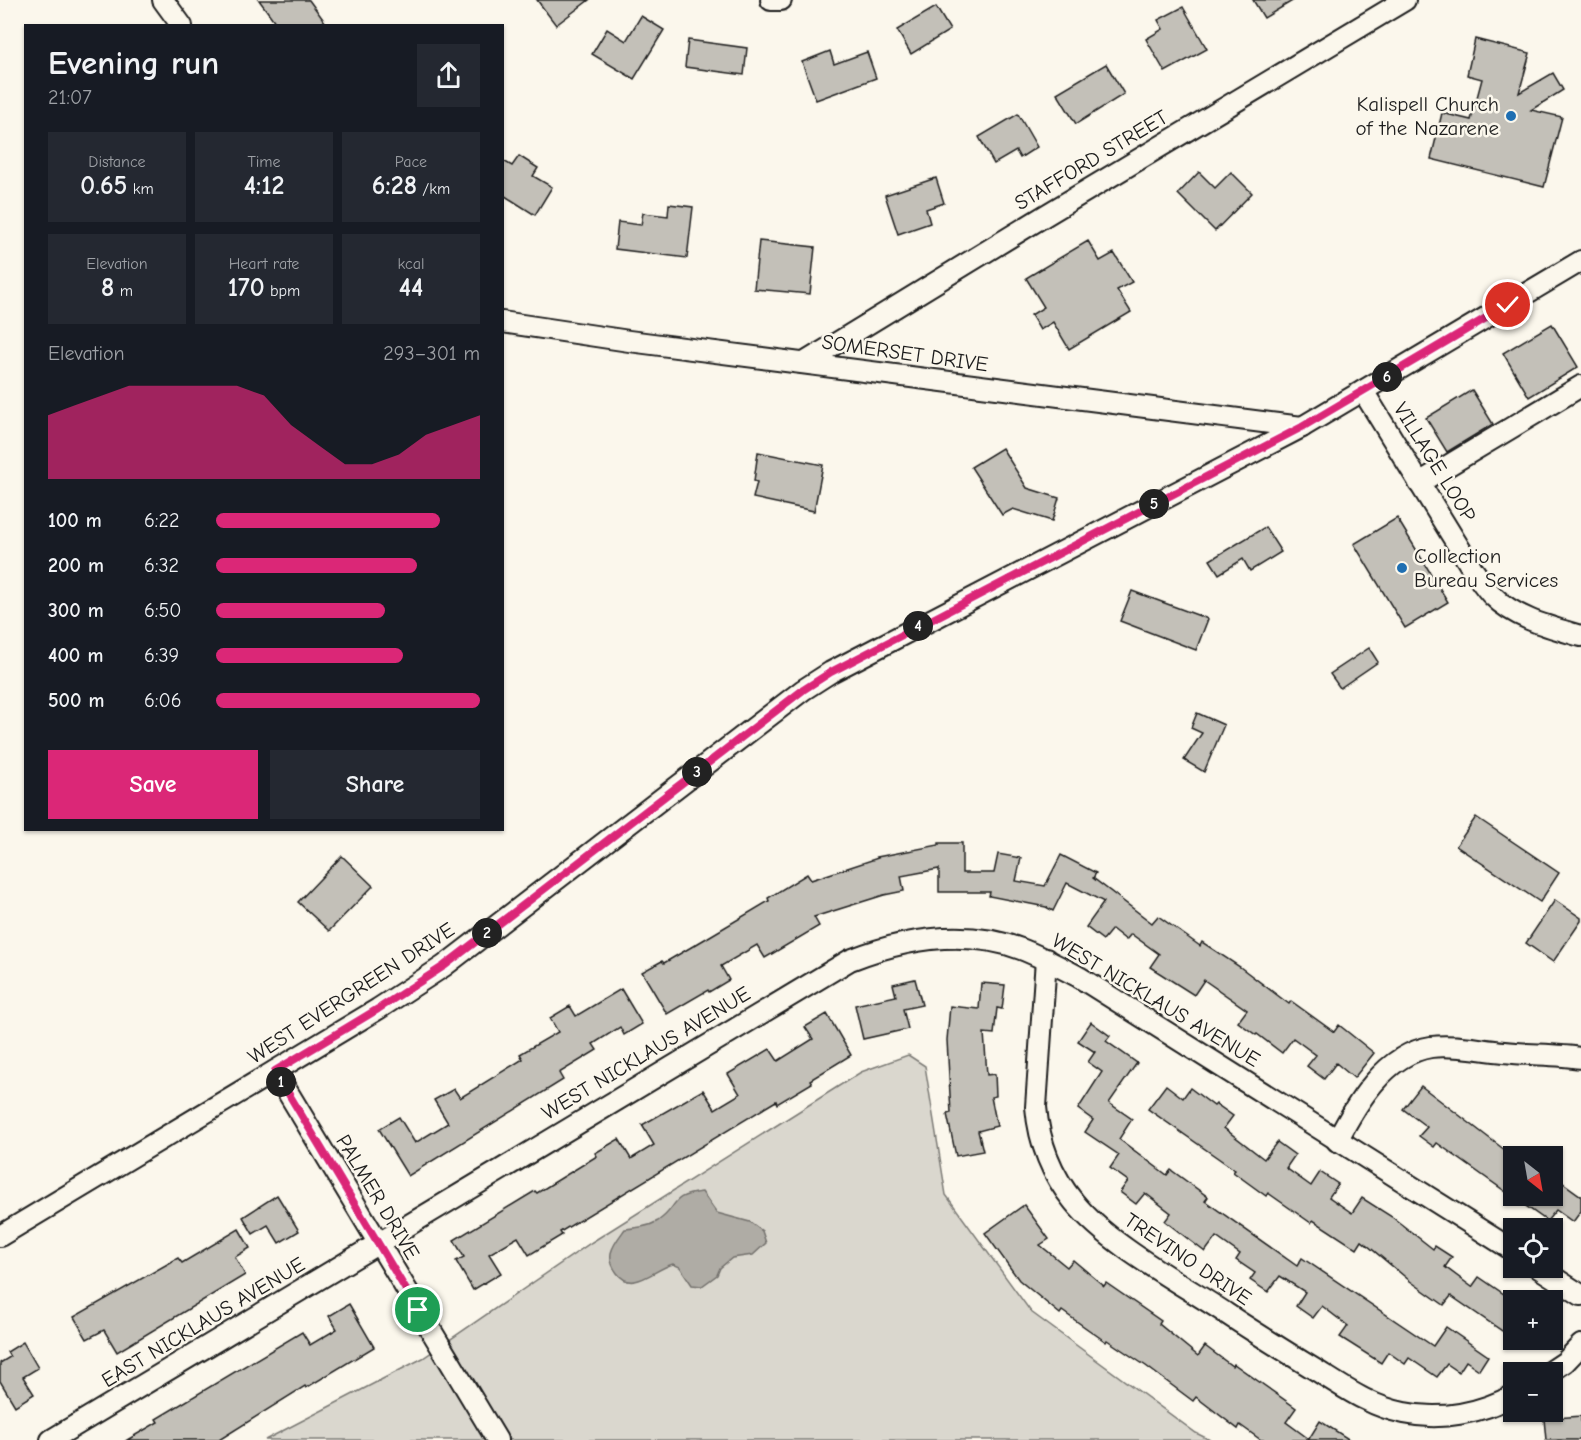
<!DOCTYPE html>
<html lang="en">
<head>
<meta charset="utf-8">
<style>
	:root { --surface:#171b24; --page:#242831; --text:#f1f3f6; --muted:#9ea1a6; --accent:#db2777 }
	body { margin:0; font-family:"Comic Neue",sans-serif; background:var(--page); color:var(--text); height:100vh; display:flex; flex-direction:column; font-size:22px; white-space:nowrap }
	* { box-sizing:border-box; margin:0 }
	p { font-size:20px; color:var(--muted) }
	.icon { flex:none; width:33px; height:33px; fill:none; stroke:currentColor; stroke-width:2; stroke-linecap:round; stroke-linejoin:round }
	.map { position:relative; flex:1; overflow:hidden }
	.side { position:absolute; left:24px; top:24px; width:480px; height:807px; display:flex; flex-direction:column; background:var(--surface); border-radius:0px; box-shadow:0 2px 4px #0004 }
	.side>* { flex:none }
	.needle { width:39px; rotate:149deg }
	.tools { position:absolute; left:1503px; top:1146px; display:grid; gap:12px }
	.tools a { display:grid; place-items:center; width:60px; height:60px; border-radius:0px; background:var(--surface); box-shadow:0 2px 4px #0004; font-size:30px }
	.pin { position:absolute; display:grid; place-items:center; width:51px; height:51px; color:#fff; margin:-26px; border:3px solid #fff; border-radius:50%; box-shadow:0 2px 6px #0007 }
	.km { position:absolute; width:30px; height:30px; margin:-15px; border-radius:50%; background:#222; color:#fff; font-size:16px; line-height:30px; text-align:center }
	.round { display:grid; place-items:center; flex:none; width:63px; height:63px; border-radius:0px; background:var(--page) }
	.headline { display:flex; align-items:center; justify-content:space-between; height:102px; padding:0 24px }
	h1 { font-size:33px; font-weight:800; line-height:45px }
	.figures { display:grid; grid-template-columns:repeat(3,1fr); gap:9px; height:102px; padding:6px 24px }
	.figures div { display:grid; align-content:center; border-radius:0px; background:var(--page); text-align:center }
	.figures b { font-size:26px; font-weight:800 }
	.figures small { font-size:16px; font-weight:400 }
	.figures p { font-size:16px }
	.chart { height:168px; padding:12px 24px }
	.chart p { display:flex; justify-content:space-between }
	.chart svg { width:100%; height:108px; margin-top:6px; fill:var(--accent); opacity:.7 }
	.primary-button { display:flex; gap:12px; margin-top:auto; padding:12px 24px }
	.primary-button a { flex:1; height:69px; border-radius:0px; background:var(--accent); color:#fff; font-size:24px; font-weight:800; line-height:69px; text-align:center }
	.primary-button a+a { background:var(--page); color:var(--text) }
	ul { padding:0 24px; list-style:none; font-size:20px }
	li { display:grid; grid-template-columns:96px 72px 1fr; align-items:center; height:45px }
	li i { height:15px; border-radius:8px; background:var(--accent) }
	.map>svg:first-child { display:block }
	.green { fill:#dad7ce; stroke:#7b7a75; stroke-width:1.5 }
	.water { fill:#afaca5; stroke:#74726e; stroke-width:1.5 }
	.building { fill:#c3c0b8; stroke:#1c1c1c; stroke-width:1.5 }
	.lines { fill:none; stroke-linecap:round; stroke-linejoin:round }
	.minor-casing { stroke:#1c1c1c; stroke-width:24 }
	.minor { stroke:#fbf7ec; stroke-width:20 }
	.route-casing { stroke:#fff; stroke-width:12 }
	.route { stroke:#db2777; stroke-width:8 }
	.poi-dot { fill:#1f6fb2; stroke:#fbf7ec; stroke-width:2 }
	.labels { text-anchor:middle; dominant-baseline:central; stroke-width:5; stroke-linejoin:round; paint-order:stroke }
	.poi-label { font-size:21px; fill:#1c1c1c; stroke:#fbf7ec; text-anchor:end }
	.street-label { font-size:21px; fill:#1c1c1c; stroke:#fbf7ec }
</style>
</head>
<body>
<div class="map">
<svg width="1581" height="1440" viewBox="0 0 1581 1440">
	<rect width="100%" height="100%" fill="#fbf7ec"/>
	<filter id="ink" filterUnits="userSpaceOnUse"><feTurbulence type="fractalNoise" baseFrequency=".0167" numOctaves="2"/><feDisplacementMap in="SourceGraphic" scale="12" xChannelSelector="R" yChannelSelector="G"/><feConvolveMatrix kernelMatrix="1 2 1 2 8 2 1 2 1" color-interpolation-filters="sRGB"/></filter>
	<g filter="url(#ink)">
		<polygon class="green" points="908,1055 925,1066 946,1195 1031,1312 1196,1433 1210,1440 265,1440 423,1358 592,1242 861,1072"/>
		<path class="water" d="M702 1192 717 1213 750 1222 762 1231 766 1243 753 1255 732 1258 720 1268 717 1275 702 1286 692 1285 680 1267 673 1264C659 1268 648 1279 635 1281 621 1284 609 1266 611 1253 613 1244 620 1236 625 1229 636 1228 648 1227 658 1221 680 1206 668 1196 702 1192Z"/>
		<g class="building">
			<polygon points="259,0 309,0 328,26 278,26"/>
			<polygon points="537,0 589,0 556,25"/>
			<polygon points="1253,0 1294,0 1264,18"/>
			<polygon points="936,7 950,30 911,54 897,30"/>
			<polygon points="1183,7 1207,49 1165,72 1146,39 1163,29 1158,20"/>
			<polygon points="641,16 664,30 634,79 592,54 607,29 626,41"/>
			<polygon points="1475,39 1530,53 1519,93 1553,73 1563,90 1531,110 1562,117 1544,187 1431,159 1442,113 1471,120 1482,79 1467,75"/>
			<polygon points="688,40 747,48 744,75 685,67"/>
			<polygon points="830,51 834,64 867,52 876,78 816,100 802,62"/>
			<polygon points="1106,64 1124,94 1076,124 1057,93"/>
			<polygon points="1018,114 1037,147 1020,158 1016,151 994,164 979,137"/>
			<polygon points="519,156 538,168 533,176 552,187 535,215 502,194 502,160 512,166"/>
			<polygon points="1199,172 1215,188 1231,172 1252,193 1215,231 1178,194"/>
			<polygon points="936,178 944,203 926,209 930,223 898,234 885,195"/>
			<polygon points="669,204 693,207 687,258 615,249 618,222 641,225 643,213 668,216"/>
			<polygon points="759,241 815,247 810,294 754,289"/>
			<polygon points="1088,241 1100,261 1114,253 1132,282 1117,290 1131,312 1069,349 1053,322 1040,330 1031,315 1044,307 1026,278"/>
			<polygon points="1552,324 1578,367 1529,397 1503,353"/>
			<polygon points="1472,390 1493,424 1447,452 1426,418"/>
			<polygon points="1002,448 1027,488 1059,498 1052,521 1013,509 1002,515 971,467"/>
			<polygon points="758,452 823,465 814,511 753,498 757,482 754,481"/>
			<polygon points="1397,518 1448,602 1405,628 1354,544"/>
			<polygon points="1265,527 1281,552 1250,571 1243,559 1219,574 1210,560"/>
			<polygon points="1132,591 1208,619 1196,650 1120,621"/>
			<polygon points="1369,648 1378,662 1340,688 1330,674"/>
			<polygon points="1197,713 1224,725 1204,772 1184,760 1202,733 1191,728"/>
			<polygon points="1476,817 1559,873 1540,902 1456,846"/>
			<polygon points="939,843 962,843 962,873 994,873 998,854 1021,858 1016,881 1045,886 1061,855 1096,873 1093,878 1152,923 1158,916 1200,946 1202,942 1240,967 1289,1004 1291,1001 1334,1032 1339,1025 1374,1053 1354,1078 1336,1063 1324,1079 1307,1066 1316,1055 1293,1038 1282,1053 1257,1034 1256,1035 1238,1022 1247,1010 1204,980 1194,995 1150,967 1159,954 1131,934 1126,940 1112,929 1103,940 1086,927 1104,902 1067,883 1053,911 1046,907 989,896 990,892 939,892 939,869 901,876 904,891 884,895 814,917 819,926 765,958 757,945 721,966 729,980 709,992 708,990 667,1014 642,972 662,961 664,963 705,939 769,901 768,898 807,874 811,880 878,858 877,857 939,845"/>
			<polygon points="342,856 373,886 329,931 298,902"/>
			<polygon points="1555,900 1581,918 1581,921 1553,962 1526,943"/>
			<polygon points="915,979 922,1005 903,1009 908,1029 863,1039 855,1005 896,996 893,984"/>
			<polygon points="981,983 1005,985 1002,1009 997,1008 994,1034 984,1033 987,1075 995,1074 996,1096 991,1097 997,1126 978,1131 983,1151 956,1156 947,1114 951,1113 947,1040 950,1006 979,1009"/>
			<polygon points="621,989 642,1024 624,1035 620,1027 593,1044 597,1050 559,1073 563,1080 408,1176 379,1129 399,1117 415,1143 448,1123 434,1100 454,1089 460,1098 523,1059 520,1054 558,1032 550,1018 570,1006 576,1016"/>
			<polygon points="827,1014 851,1055 810,1080 812,1083 777,1104 776,1101 560,1232 562,1235 529,1255 518,1237 489,1254 501,1273 473,1290 456,1261 464,1257 454,1240 535,1191 537,1193 597,1156 595,1153 619,1139 631,1159 654,1145 642,1125 703,1090 715,1109 740,1094 728,1074 770,1049 778,1061 813,1039 805,1027"/>
			<polygon points="1091,1022 1110,1036 1106,1041 1137,1063 1109,1103 1132,1119 1119,1139 1167,1175 1171,1170 1208,1197 1205,1201 1297,1266 1302,1258 1433,1346 1446,1327 1488,1356 1479,1370 1466,1361 1459,1372 1447,1364 1437,1377 1409,1358 1405,1364 1388,1352 1381,1363 1340,1337 1348,1326 1322,1306 1313,1318 1296,1306 1305,1292 1280,1276 1268,1292 1250,1280 1255,1273 1236,1260 1240,1254 1216,1237 1205,1252 1165,1221 1171,1213 1145,1193 1136,1204 1120,1192 1128,1181 1110,1168 1119,1155 1085,1132 1093,1120 1078,1109 1102,1072 1088,1062 1095,1052 1078,1041"/>
			<polygon points="1166,1085 1183,1098 1190,1088 1214,1106 1216,1104 1233,1116 1224,1128 1264,1159 1277,1142 1295,1155 1286,1168 1311,1186 1320,1172 1338,1184 1329,1197 1352,1213 1362,1198 1392,1217 1433,1249 1435,1246 1452,1257 1445,1267 1472,1287 1479,1277 1514,1301 1514,1339 1451,1296 1444,1305 1410,1281 1362,1241 1357,1249 1313,1220 1311,1223 1268,1193 1266,1196 1233,1172 1235,1170 1148,1109"/>
			<polygon points="1421,1086 1514,1157 1514,1196 1552,1196 1552,1175 1581,1196 1581,1211 1573,1222 1556,1210 1547,1221 1437,1143 1434,1147 1419,1136 1427,1127 1403,1109"/>
			<polygon points="277,1195 299,1231 279,1243 268,1225 253,1234 243,1217"/>
			<polygon points="1024,1205 1049,1239 1040,1245 1067,1267 1073,1260 1104,1286 1106,1283 1161,1321 1159,1324 1198,1356 1205,1346 1232,1366 1234,1364 1296,1408 1286,1422 1309,1439 1320,1421 1350,1440 1261,1440 1240,1425 1238,1429 1196,1397 1193,1401 1146,1366 1107,1340 1106,1342 1062,1311 1060,1314 1019,1280 985,1233"/>
			<polygon points="239,1229 250,1248 235,1257 245,1275 117,1352 104,1330 87,1339 74,1317 178,1258 182,1263"/>
			<polygon points="349,1304 374,1347 306,1388 305,1386 219,1440 127,1440 158,1422 156,1419 302,1332 310,1345 337,1329 329,1316"/>
			<polygon points="23,1342 38,1368 23,1377 34,1394 15,1406 0,1381 0,1363 10,1357 7,1352"/>
			<polygon points="1581,1416 1581,1440 1546,1440 1544,1419"/>
		</g>
		<g class="lines">
			<defs>
				<g id="minor">
					<polyline points="163,0 182,26"/>
					<polyline points="771,0 781,0"/>
					<polyline points="502,322 629,341 1302,427"/>
					<polyline points="804,363 1046,215 1405,0"/>
					<path d="M1363 391 1473 570C1479 578 1485 588 1493 596 1516 619 1550 627 1581 636"/>
					<polyline points="1419,483 1581,386"/>
					<path d="M1046 959 1036 1107C1039 1142 1051 1174 1074 1202 1110 1246 1179 1282 1227 1314 1257 1334 1288 1353 1319 1372 1346 1389 1372 1407 1404 1413 1441 1421 1481 1413 1514 1395"/>
					<polyline points="275,1071 497,1440"/>
					<path d="M1337 1141C1356 1104 1385 1054 1431 1047 1454 1044 1480 1050 1504 1052 1528 1055 1557 1054 1581 1058"/>
					<polyline points="0,1236 378,1009 444,966 803,690 831,672 1302,427 1581,261"/>
					<polyline points="1539,1268 1581,1295"/>
					<polyline points="1550,1372 1565,1362 1581,1345"/>
					<path d="M51 1440 850 960C904 939 964 928 1021 949 1042 957 1060 967 1079 977L1514 1251"/>
				</g>
			</defs>
			<use href="#minor" class="minor-casing"/>
			<use href="#minor" class="minor"/>
		</g>
	</g>
	<g class="lines" filter="url(#ink)">
		<defs>
			<polyline id="route" points="418,1310 275,1071 378,1009 444,966 803,690 831,672 1302,427 1508,305"/>
		</defs>
		<use href="#route" class="route-casing"/>
		<use href="#route" class="route"/>
	</g>
	<g class="poi-dot">
		<circle cx="1511" cy="116" r="6"/>
		<circle cx="1402" cy="568" r="6"/>
	</g>
	<g class="labels">
		<g class="poi-label">
			<text x="1499" y="104">Kalispell Church<tspan x="1499" dy="24">of the Nazarene</tspan></text>
			<text x="1414" y="556" text-anchor="start">Collection<tspan x="1414" dy="24">Bureau Services</tspan></text>
		</g>
		<g class="street-label">
			<text transform="translate(1091 160) rotate(-31)">STAFFORD STREET</text>
			<text transform="translate(905 353) rotate(8)">SOMERSET DRIVE</text>
			<text transform="translate(1435 462) rotate(58)">VILLAGE LOOP</text>
			<text transform="translate(351 993) rotate(-33)">WEST EVERGREEN DRIVE</text>
			<text transform="translate(1156 1000) rotate(31)">WEST NICKLAUS AVENUE</text>
			<text transform="translate(646 1053) rotate(-31)">WEST NICKLAUS AVENUE</text>
			<text transform="translate(378 1197) rotate(59)">PALMER DRIVE</text>
			<text transform="translate(1188 1259) rotate(34)">TREVINO DRIVE</text>
			<text transform="translate(203 1322) rotate(-31)">EAST NICKLAUS AVENUE</text>
		</g>
	</g>
</svg>
<div class="tools">
<a><svg class="needle" viewBox="-14 -14 28 28"><path d="M0-13l5 13h-10z" fill="#e53935"/><path d="M0 13l5-13h-10z" fill="#9ea1a6"/></svg></a>
<a><svg class="icon" aria-label="locate" viewBox="0 0 24 24"><circle cx="12" cy="12" r="6"/><path d="M12 2v4M12 18v4M2 12h4M18 12h4"/></svg></a>
<a>+</a>
<a>−</a>
</div>
<div class="pin" style="left:418px;top:1310px;background:#1e9e55"><svg class="icon" aria-label="arrive" viewBox="0 0 24 24"><path d="M6 21V4h12l-3 4 3 4H6"/></svg></div>
<div class="pin" style="left:1508px;top:305px;background:#d93025"><svg class="icon" aria-label="check" viewBox="0 0 24 24"><path d="M5 12l5 5 9-10"/></svg></div>
<b class="km" style="left:281px;top:1082px">1</b>
<b class="km" style="left:487px;top:933px">2</b>
<b class="km" style="left:697px;top:772px">3</b>
<b class="km" style="left:918px;top:626px">4</b>
<b class="km" style="left:1154px;top:504px">5</b>
<b class="km" style="left:1387px;top:377px">6</b>
<section class="side">
<div class="headline"><div><h1>Evening run</h1><p>21:07</p></div><a class="round"><svg class="icon" aria-label="share" viewBox="0 0 24 24"><path d="M12 15V3M7 8l5-5 5 5M5 13v7h14v-7"/></svg></a></div>
<div class="figures">
<div><p>Distance</p><b>0.65<small> km</small></b></div>
<div><p>Time</p><b>4:12</b></div>
<div><p>Pace</p><b>6:28<small> /km</small></b></div>
</div>
<div class="figures">
<div><p>Elevation</p><b>8<small> m</small></b></div>
<div><p>Heart rate</p><b>170<small> bpm</small></b></div>
<div><p>kcal</p><b>44</b></div>
</div>
<div class="chart"><p><span>Elevation</span>293–301 m</p>
<svg viewBox="0 0 160 44" preserveAspectRatio="none"><path d="M0 44V18L10 14L20 10L30 6L40 6L50 6L60 6L70 6L80 10L90 22L100 30L110 38L120 38L130 34L140 26L150 22L160 18V44z"/></svg>
</div>
<ul>
<li><b>100 m</b>6:22<i style="width:85%"></i></li>
<li><b>200 m</b>6:32<i style="width:76%"></i></li>
<li><b>300 m</b>6:50<i style="width:64%"></i></li>
<li><b>400 m</b>6:39<i style="width:71%"></i></li>
<li><b>500 m</b>6:06<i style="width:100%"></i></li>
</ul>
<div class="primary-button"><a>Save</a><a>Share</a></div>
</section>
</div>
</body>
</html>
